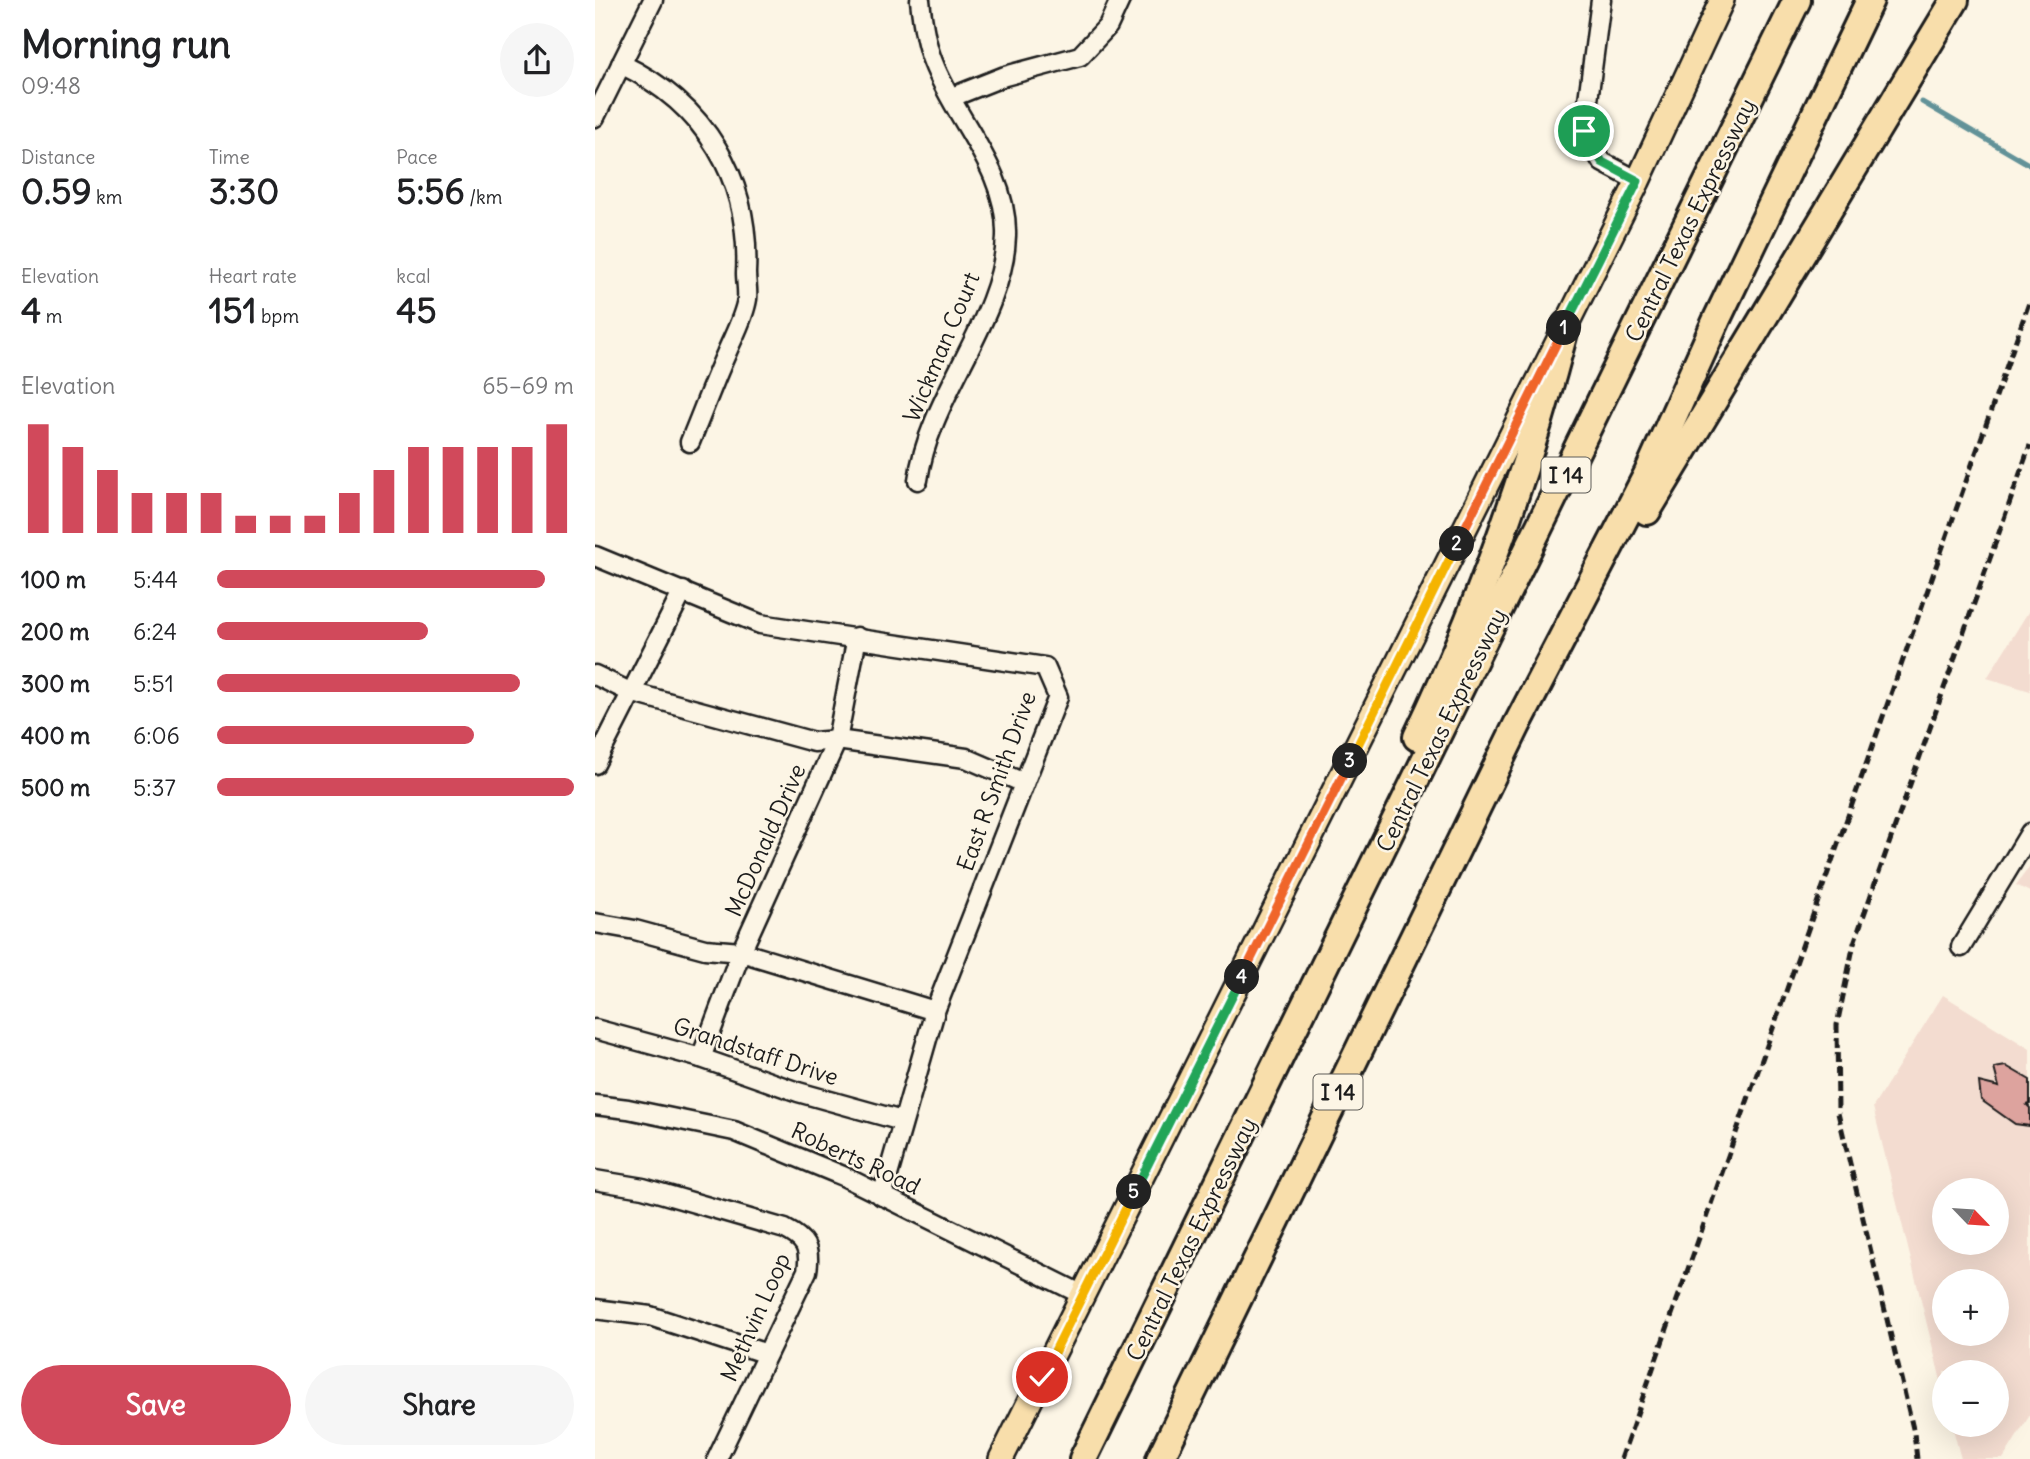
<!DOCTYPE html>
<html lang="en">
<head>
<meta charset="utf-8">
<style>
	:root { --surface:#fff; --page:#f6f6f6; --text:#202124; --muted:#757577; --accent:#d1495b }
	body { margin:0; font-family:Delius,sans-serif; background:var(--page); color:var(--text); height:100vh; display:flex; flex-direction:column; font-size:26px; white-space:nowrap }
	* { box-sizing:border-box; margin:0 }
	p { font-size:23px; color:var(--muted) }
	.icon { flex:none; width:38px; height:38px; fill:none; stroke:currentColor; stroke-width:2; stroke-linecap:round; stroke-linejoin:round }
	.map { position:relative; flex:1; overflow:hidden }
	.details { display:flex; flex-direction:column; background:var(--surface); width:595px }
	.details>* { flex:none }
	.needle { width:46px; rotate:115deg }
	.fabs { position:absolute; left:1337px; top:1178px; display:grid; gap:14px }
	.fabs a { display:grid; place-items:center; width:77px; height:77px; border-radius:50%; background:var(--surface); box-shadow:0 7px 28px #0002; font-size:35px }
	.pin { position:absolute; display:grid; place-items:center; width:60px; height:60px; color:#fff; margin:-30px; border:4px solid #fff; border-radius:50%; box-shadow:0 2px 7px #0007 }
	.km { position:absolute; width:35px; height:35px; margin:-18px; border-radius:50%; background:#222; color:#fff; font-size:19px; line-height:35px; text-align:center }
	.round { display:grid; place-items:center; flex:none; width:74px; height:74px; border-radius:37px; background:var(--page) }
	.summary { display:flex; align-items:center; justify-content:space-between; height:119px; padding:0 21px }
	h1 { font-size:38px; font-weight:700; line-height:52px }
	.figures { display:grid; grid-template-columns:repeat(3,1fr); gap:10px; height:119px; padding:7px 21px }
	.figures div { display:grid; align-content:center }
	.figures b { font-size:35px; font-weight:700 }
	.figures small { font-size:19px; font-weight:400 }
	.figures p { font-size:19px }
	.chart { height:196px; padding:14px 21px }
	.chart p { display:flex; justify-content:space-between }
	.chart svg { width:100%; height:126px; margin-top:7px; stroke:var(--accent); stroke-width:6 }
	.cta { display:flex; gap:14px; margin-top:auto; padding:14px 21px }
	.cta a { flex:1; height:80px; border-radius:42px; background:var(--accent); color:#fff; font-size:28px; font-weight:700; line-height:80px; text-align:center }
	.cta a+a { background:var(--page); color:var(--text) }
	ul { padding:0 21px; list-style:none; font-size:23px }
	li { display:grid; grid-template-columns:112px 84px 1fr; align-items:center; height:52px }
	li i { height:18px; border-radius:9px; background:var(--accent) }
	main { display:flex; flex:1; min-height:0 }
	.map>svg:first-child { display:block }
	.built { fill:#f3dcd0; fill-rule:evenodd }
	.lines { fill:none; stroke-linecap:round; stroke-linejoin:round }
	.stream { stroke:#629298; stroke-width:5 }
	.building { fill:#dda39e; stroke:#1c1c1c; stroke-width:2 }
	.minor-casing { stroke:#1c1c1c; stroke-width:23 }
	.major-casing { stroke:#1c1c1c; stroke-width:28 }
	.highway-casing { stroke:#1c1c1c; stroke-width:32 }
	.minor { stroke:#fcf5e5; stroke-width:18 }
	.major { stroke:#f8deab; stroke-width:23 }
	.highway { stroke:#f8deab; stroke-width:26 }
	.rail { stroke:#1c1c1c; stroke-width:5; stroke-dasharray:10 5; stroke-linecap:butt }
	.split-1-casing { stroke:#fff; stroke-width:14 }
	.split-2-casing { stroke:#fff; stroke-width:14 }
	.split-3-casing { stroke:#fff; stroke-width:14 }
	.split-4-casing { stroke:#fff; stroke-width:14 }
	.split-5-casing { stroke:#fff; stroke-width:14 }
	.split-6-casing { stroke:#fff; stroke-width:14 }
	.split-1 { stroke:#22a559; stroke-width:9 }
	.split-2 { stroke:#f0652b; stroke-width:9 }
	.split-3 { stroke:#f5b400; stroke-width:9 }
	.split-4 { stroke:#f0652b; stroke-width:9 }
	.split-5 { stroke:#22a559; stroke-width:9 }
	.split-6 { stroke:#f5b400; stroke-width:9 }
	.labels { text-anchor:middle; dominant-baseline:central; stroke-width:5; stroke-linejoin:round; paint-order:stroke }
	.shield { fill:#fcf5e5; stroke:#5f5d58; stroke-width:2 }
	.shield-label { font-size:21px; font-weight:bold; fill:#1c1c1c }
	.street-label { font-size:23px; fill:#1c1c1c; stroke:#fcf5e5 }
</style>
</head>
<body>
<main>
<section class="details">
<div class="summary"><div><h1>Morning run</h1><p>09:48</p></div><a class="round"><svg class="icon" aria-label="share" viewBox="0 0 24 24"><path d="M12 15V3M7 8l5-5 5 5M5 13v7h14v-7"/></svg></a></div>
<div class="figures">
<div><p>Distance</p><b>0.59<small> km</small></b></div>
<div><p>Time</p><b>3:30</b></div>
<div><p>Pace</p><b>5:56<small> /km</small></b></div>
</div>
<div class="figures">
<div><p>Elevation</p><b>4<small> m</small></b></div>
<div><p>Heart rate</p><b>151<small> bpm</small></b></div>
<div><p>kcal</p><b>45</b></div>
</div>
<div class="chart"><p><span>Elevation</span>65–69 m</p>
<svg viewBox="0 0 160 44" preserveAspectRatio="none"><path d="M5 44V6M15 44V14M25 44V22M35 44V30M45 44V30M55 44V30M65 44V38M75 44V38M85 44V38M95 44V30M105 44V22M115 44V14M125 44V14M135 44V14M145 44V14M155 44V6"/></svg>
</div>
<ul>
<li><b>100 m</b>5:44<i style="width:92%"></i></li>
<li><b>200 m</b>6:24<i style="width:59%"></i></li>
<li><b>300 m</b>5:51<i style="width:85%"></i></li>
<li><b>400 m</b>6:06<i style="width:72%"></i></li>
<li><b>500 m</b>5:37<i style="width:100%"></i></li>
</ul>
<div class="cta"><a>Save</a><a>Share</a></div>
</section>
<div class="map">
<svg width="1435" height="1459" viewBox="0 0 1435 1459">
	<rect width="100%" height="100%" fill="#fcf5e5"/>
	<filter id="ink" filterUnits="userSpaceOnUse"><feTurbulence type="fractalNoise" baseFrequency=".0143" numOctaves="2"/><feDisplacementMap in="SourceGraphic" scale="14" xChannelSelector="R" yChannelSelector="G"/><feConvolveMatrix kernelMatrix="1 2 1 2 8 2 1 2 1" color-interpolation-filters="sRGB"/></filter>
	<g filter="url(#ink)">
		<g class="built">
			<polygon points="1435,609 1435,691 1392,678"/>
			<polygon points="1435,866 1435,892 1421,885"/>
			<path d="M1348 995 1435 1049V1415L1408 1459H1366L1357 1425 1402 1424V1372H1349V1393L1278 1107ZM1349 1190H1402V1242H1349ZM1349 1281H1402V1334H1349Z"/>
		</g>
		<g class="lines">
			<polyline class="stream" points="1327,102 1435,165"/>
		</g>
		<polygon class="building" points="1411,1066 1435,1080 1435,1104 1432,1105 1435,1108 1435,1126 1420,1124 1386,1100 1384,1082 1404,1087 1399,1068"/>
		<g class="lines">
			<defs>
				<g id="minor">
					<polyline points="1006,0 989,131 1007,162 1043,181"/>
					<path d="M26 64C110 104 156 179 151 273 151 281 153 291 152 299 149 318 138 337 131 354 118 383 107 413 95 442"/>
					<polyline points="357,97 410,76 485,56 513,26 525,0"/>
					<polyline points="0,117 58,0"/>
					<path d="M323 480C334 396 409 318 411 236 413 170 360 120 338 62 331 45 327 19 325 0"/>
					<polyline points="0,556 165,624 450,667 463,697 340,1011 287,1196"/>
					<polyline points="0,675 35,692 219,742 242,740 371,758 429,783"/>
					<polyline points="0,764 88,591"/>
					<polyline points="0,923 40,930 110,949 146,952 340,1011"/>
					<polyline points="1366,947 1435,833"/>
					<polyline points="0,1029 106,1058 203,1092 307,1121"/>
					<polyline points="106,1058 146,952 242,740 262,637"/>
					<polyline points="0,1105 33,1109 139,1131 248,1176 488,1295"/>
					<path d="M0 1180 48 1188 190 1229C210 1239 216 1248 212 1271L122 1459"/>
					<polyline points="0,1309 55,1316 172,1354"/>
				</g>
				<polyline id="major" points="406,1459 1043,181 1127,0"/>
				<g id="highway">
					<polyline points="1052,511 1360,0"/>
					<path d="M822 737C885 605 934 467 971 325"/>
					<polyline points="488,1459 1202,0"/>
					<polyline points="565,1459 922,725 1052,475 1122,319 1275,0"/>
				</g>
			</defs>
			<use href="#minor" class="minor-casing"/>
			<use href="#major" class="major-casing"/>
			<use href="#highway" class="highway-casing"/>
			<use href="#minor" class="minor"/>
			<use href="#major" class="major"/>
			<use href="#highway" class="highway"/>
			<g class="rail">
				<polyline points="1026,1459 1435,300"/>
				<polyline points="1322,1459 1319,1433 1243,1113 1242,1025 1259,943 1435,445"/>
			</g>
		</g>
	</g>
	<g class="lines" filter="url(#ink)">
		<defs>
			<polyline id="split-1" points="969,328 1043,181 1007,162 989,131"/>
			<polyline id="split-2" points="862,544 969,328"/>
			<polyline id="split-3" points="755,761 862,544"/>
			<polyline id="split-4" points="647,977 755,761"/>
			<polyline id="split-5" points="539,1192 647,977"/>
			<polyline id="split-6" points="447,1377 539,1192"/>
		</defs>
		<use href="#split-1" class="split-1-casing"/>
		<use href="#split-2" class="split-2-casing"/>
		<use href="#split-3" class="split-3-casing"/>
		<use href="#split-4" class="split-4-casing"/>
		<use href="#split-5" class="split-5-casing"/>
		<use href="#split-6" class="split-6-casing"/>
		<use href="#split-1" class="split-1"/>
		<use href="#split-2" class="split-2"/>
		<use href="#split-3" class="split-3"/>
		<use href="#split-4" class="split-4"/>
		<use href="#split-5" class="split-5"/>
		<use href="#split-6" class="split-6"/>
	</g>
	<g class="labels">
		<g class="shield">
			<rect x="946.5" y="457.5" width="49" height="35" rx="5"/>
			<rect x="718.5" y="1074.5" width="49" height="35" rx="5"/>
		</g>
		<g class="shield-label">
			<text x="971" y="475">I 14</text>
			<text x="743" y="1092">I 14</text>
		</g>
		<g class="street-label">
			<text transform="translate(1095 220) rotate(-64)">Central Texas Expressway</text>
			<text transform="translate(346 347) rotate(-67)">Wickman Court</text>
			<text transform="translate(846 730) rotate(-64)">Central Texas Expressway</text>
			<text transform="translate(401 781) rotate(-70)">East R Smith Drive</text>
			<text transform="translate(170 840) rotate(-66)">McDonald Drive</text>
			<text transform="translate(161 1051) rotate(18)">Grandstaff Drive</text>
			<text transform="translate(261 1158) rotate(25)">Roberts Road</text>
			<text transform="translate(596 1239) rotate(-64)">Central Texas Expressway</text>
			<text transform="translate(160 1317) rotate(-66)">Methvin Loop</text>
		</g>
	</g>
</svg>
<div class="fabs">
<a><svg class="needle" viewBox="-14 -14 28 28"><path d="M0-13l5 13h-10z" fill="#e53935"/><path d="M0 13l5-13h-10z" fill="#757577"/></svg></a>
<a>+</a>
<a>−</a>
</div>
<div class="pin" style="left:989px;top:131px;background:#1e9e55"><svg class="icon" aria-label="arrive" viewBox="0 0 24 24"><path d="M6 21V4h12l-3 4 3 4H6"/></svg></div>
<div class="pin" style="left:447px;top:1377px;background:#d93025"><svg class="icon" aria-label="check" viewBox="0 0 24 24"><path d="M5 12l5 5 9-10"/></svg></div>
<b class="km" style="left:969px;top:328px">1</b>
<b class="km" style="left:862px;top:544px">2</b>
<b class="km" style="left:755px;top:761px">3</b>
<b class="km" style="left:647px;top:977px">4</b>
<b class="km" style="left:539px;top:1192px">5</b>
</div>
</main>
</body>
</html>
